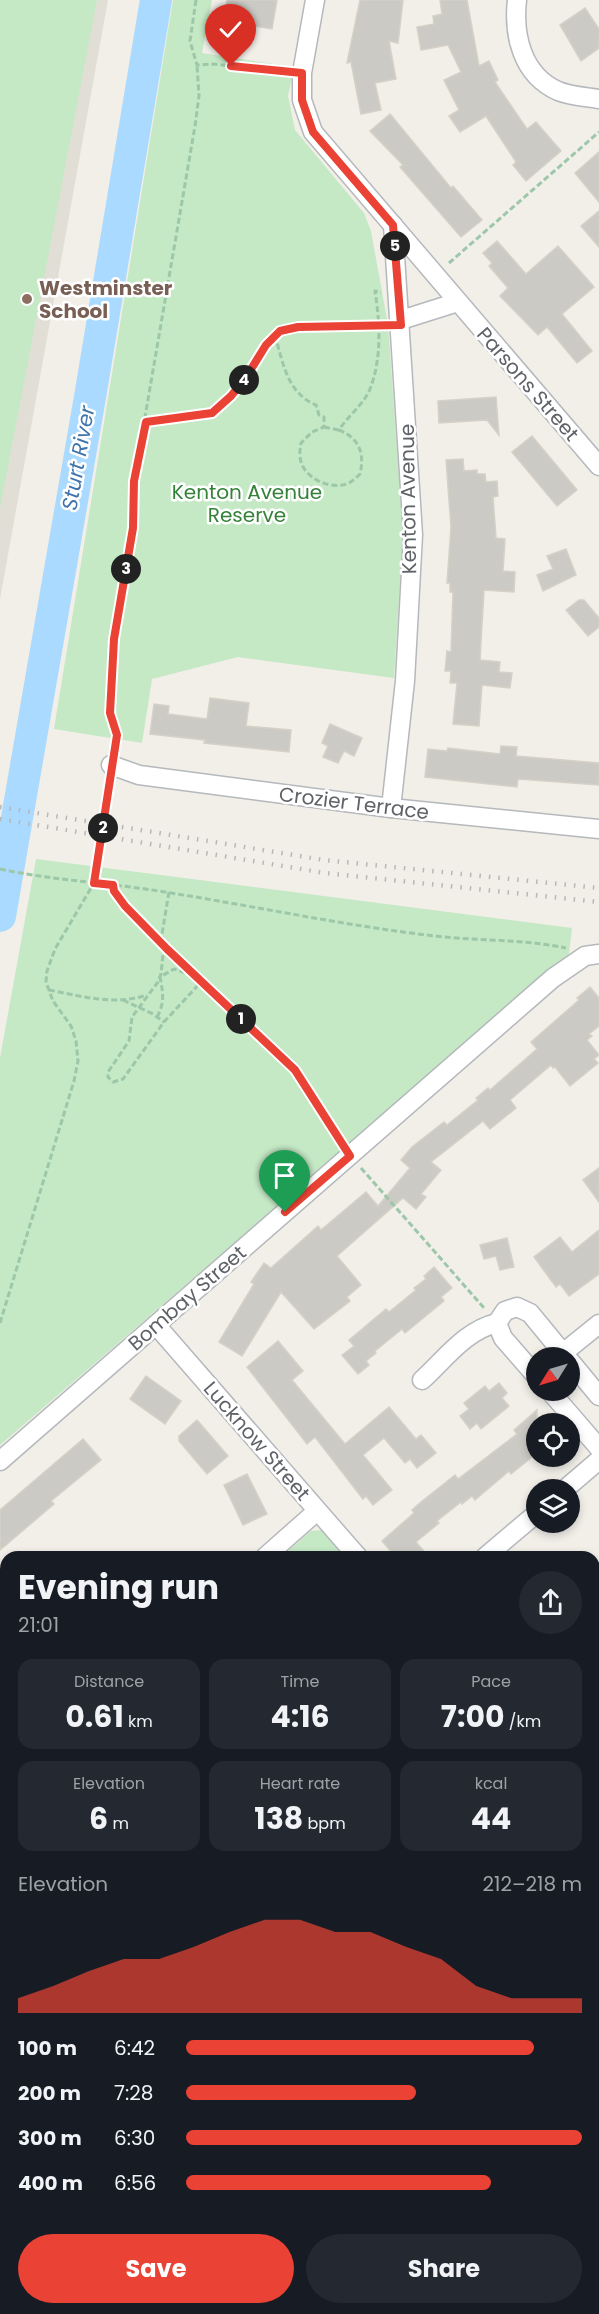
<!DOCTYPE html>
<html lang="en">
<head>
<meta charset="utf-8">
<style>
	:root { --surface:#171b24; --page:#242831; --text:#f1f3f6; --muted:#9ea1a6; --accent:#ea4335 }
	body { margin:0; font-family:Poppins,sans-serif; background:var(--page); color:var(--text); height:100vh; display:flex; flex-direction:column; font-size:22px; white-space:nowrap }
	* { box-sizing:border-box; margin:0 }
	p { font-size:20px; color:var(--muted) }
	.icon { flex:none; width:33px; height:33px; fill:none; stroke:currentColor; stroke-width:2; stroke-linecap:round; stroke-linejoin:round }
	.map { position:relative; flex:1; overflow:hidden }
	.details { position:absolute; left:0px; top:1551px; width:600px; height:764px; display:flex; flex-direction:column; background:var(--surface); border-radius:18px 18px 0 0; box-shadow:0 3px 9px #0003 }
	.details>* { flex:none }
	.needle { width:39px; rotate:233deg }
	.fabs { position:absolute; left:526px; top:1347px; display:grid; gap:12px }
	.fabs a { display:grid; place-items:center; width:54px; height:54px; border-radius:50%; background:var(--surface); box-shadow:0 3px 9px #0003; font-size:30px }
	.pin { position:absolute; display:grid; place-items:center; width:51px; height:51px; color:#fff; margin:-62px -26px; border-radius:50% 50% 50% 0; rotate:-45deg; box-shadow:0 0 6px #0007 }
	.pin .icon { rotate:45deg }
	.km { position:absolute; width:30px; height:30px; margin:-15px; border-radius:50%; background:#222; color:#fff; font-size:16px; line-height:30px; text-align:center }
	.round { display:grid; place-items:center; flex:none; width:63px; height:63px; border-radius:32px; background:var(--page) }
	.overview { display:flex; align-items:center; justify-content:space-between; height:102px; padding:0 18px }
	h1 { font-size:33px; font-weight:700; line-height:45px }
	.figures { display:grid; grid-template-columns:repeat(3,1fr); gap:9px; height:102px; padding:6px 18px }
	.figures div { display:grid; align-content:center; border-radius:15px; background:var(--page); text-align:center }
	.figures b { font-size:30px; font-weight:700 }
	.figures small { font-size:16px; font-weight:400 }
	.figures p { font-size:16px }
	.chart { height:168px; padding:12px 18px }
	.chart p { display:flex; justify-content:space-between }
	.chart svg { width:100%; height:108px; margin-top:6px; fill:var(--accent); opacity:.7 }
	.primary-button { display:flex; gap:12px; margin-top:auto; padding:12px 18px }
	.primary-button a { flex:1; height:69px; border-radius:36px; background:var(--accent); color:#fff; font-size:24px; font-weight:700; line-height:69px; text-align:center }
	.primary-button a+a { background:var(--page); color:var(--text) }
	ul { padding:0 18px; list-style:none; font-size:20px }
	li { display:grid; grid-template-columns:96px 72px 1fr; align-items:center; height:45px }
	li i { height:15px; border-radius:8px; background:var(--accent) }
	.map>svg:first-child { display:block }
	.education { fill:#e1ded6 }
	.green { fill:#c5e8c5 }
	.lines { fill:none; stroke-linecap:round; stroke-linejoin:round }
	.river { stroke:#aadaff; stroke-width:32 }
	.building { fill:#cccac5; stroke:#d6d1c6; stroke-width:1.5 }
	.minor-casing { stroke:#b5b8bc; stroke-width:21 }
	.path { stroke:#9cc7a9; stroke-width:3; stroke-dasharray:6 3; stroke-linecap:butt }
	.minor { stroke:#fff; stroke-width:18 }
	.rail { stroke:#b6b7b8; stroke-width:4.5; stroke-dasharray:1.5 8; stroke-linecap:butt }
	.route-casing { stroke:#fff; stroke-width:12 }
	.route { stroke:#ea4335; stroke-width:8 }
	.education-dot { fill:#8d6e63; stroke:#fff; stroke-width:2 }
	.labels { text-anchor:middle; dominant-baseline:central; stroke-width:5; stroke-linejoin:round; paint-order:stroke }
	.education-label { font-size:20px; font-weight:bold; fill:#785e54; stroke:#fff; text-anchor:start }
	.street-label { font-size:20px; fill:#5f6368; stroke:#fff }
	.park-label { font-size:20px; fill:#348238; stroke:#fff }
	.water-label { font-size:21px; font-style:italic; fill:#4174aa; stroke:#fff }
</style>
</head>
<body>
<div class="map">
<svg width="599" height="2314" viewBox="0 0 599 2314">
	<rect width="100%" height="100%" fill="#f1efe8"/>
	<polygon class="education" points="0,0 108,0 0,599"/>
	<g class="green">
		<polygon points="0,0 97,0 0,508"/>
		<polygon points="173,0 212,0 202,53 294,67 288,96 295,130 364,213 371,231 388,325 403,533 394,678 238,657 152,679 142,743 54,729"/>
		<polygon points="36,859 572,928 569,954 0,1445 0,1058"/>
		<polygon points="322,1530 345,1557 281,1557 311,1531"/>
	</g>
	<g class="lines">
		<polyline class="river" points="0,916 90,397 156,0"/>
	</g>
	<g class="building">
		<polygon points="227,0 277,0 272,29 224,21"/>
		<polygon points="360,0 403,0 398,43 389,41 396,79 375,83 381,110 361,114 351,62 347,63"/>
		<polygon points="440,0 467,0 479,66 489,61 498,80 495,82 527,129 536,122 561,151 526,181 513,165 516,162 486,116 460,132 449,116 459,110 444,80 461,72 448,45 421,50 417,27 434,24 433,16 442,14"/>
		<polygon points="585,8 599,29 599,48 581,61 560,25"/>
		<polygon points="390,114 451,188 453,186 482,220 461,237 400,167 403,165 370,131"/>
		<polygon points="599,152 599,202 575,173"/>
		<polygon points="599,211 599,247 581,226"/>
		<polygon points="497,241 526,274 558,246 594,287 562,314 592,351 577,363 547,327 538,335 500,296 508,288 489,266 492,263 483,253"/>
		<polygon points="496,397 499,435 487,420 439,423 438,401"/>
		<polygon points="532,436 577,490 557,506 512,452"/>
		<polygon points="463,459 464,471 477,470 477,474 485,474 486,482 497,481 498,496 493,497 496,538 505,539 503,571 515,572 514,592 484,590 480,660 500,662 499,672 512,673 510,688 482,685 479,726 453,724 457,683 450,683 451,671 445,671 447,651 451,652 453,592 450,592 450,583 447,583 451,527 446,460"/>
		<polygon points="566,549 576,575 543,591 537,575 553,569 547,556"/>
		<polygon points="579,600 584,600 599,618 599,627 588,636 566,610"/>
		<polygon points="210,698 249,703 246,726 291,730 289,752 204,743 205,740 150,734 154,704 169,706 168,714 207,719"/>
		<polygon points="330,724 362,738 354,756 344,751 338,763 323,757 328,746 322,743"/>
		<polygon points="501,746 517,747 516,756 599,763 599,785 518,779 517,787 425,777 428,749 447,751 448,748 500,754"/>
		<polygon points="590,987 599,998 599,1026 589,1034 592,1036 587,1040 599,1055 594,1059 598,1063 570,1086 555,1067 553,1068 551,1065 510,1100 516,1108 490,1129 483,1121 431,1162 441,1170 421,1194 426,1197 416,1209 403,1198 337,1256 361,1285 347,1297 350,1301 314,1329 281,1292 242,1356 219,1342 254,1284 251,1282 264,1263 271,1268 318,1226 321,1230 366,1192 378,1206 410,1168 401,1160 412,1147 444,1122 447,1125 478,1100 476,1098 488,1088 490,1090 537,1049 531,1042 579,1000 577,998"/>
		<polygon points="599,1168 599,1202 583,1180"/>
		<polygon points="599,1230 599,1274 569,1296 560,1284 556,1287 534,1257 560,1237 572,1252"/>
		<polygon points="507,1238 514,1267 500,1270 496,1256 484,1259 480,1245"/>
		<polygon points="434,1267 452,1288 441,1297 444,1301 405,1333 402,1329 375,1351 376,1353 366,1361 369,1365 358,1374 342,1355 354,1346 349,1340 386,1309 389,1312 416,1290 414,1288 426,1279 424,1276"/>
		<polygon points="278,1341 303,1371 292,1380 345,1444 389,1407 416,1439 421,1435 436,1453 417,1468 410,1459 405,1463 384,1438 363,1455 392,1490 373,1505 366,1496 363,1499 315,1437 307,1444 247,1367"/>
		<polygon points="146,1376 181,1401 165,1424 130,1399"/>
		<polygon points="499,1383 507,1393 502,1398 509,1406 481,1429 477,1423 470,1429 460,1416 469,1409 464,1403 485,1386 489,1391"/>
		<polygon points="537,1410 537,1453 511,1474 509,1471 475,1500 472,1496 462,1504 461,1502 437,1521 439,1523 416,1542 429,1557 396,1557 382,1541 414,1513 412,1510 421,1502 455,1475 458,1479 517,1434 514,1430"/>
		<polygon points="197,1420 228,1456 207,1474 179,1441 179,1436"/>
		<polygon points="83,1439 101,1460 51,1501 54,1504 0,1550 0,1510"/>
		<polygon points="247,1474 267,1514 243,1525 224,1485"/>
	</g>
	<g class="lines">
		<defs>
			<g id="minor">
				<polyline points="315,0 302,73 302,100 313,132 599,466"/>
				<path d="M517 0C513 35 522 75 558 91 570 96 586 97 599 99"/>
				<polyline points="401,320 458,302"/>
				<polyline points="111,765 139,775 391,808 599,829"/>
				<polyline points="391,808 405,681 413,535 393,225"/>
				<polyline points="156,1325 358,1557"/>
				<polyline points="563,1353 599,1324"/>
				<polyline points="570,1361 599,1396"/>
				<polyline points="537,1377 503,1338 497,1323 505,1311 517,1307 530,1313 567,1358"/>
				<path d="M422 1380C445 1359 466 1330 497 1323"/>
				<polyline points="549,1390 599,1448"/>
				<polyline points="0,1461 553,978 585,956 599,954"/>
				<polyline points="564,1490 599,1460"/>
				<polyline points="265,1557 317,1511"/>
				<polyline points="485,1557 537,1513"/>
				<polyline points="594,1822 599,1818"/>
				<polyline points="594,1984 599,1990"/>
				<polyline points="0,2127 6,2134"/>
				<polyline points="594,2201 599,2197"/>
				<polyline points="594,2246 599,2251"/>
				<polyline points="157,2308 162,2314"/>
				<polyline points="462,2314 468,2308"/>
			</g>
		</defs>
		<use href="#minor" class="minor-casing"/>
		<g class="path">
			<polyline points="196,0 190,41 197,65 214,64 284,72"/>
			<polyline points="449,263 599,132"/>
			<path d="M275 335C283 363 287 393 316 405L319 415 324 417V427L312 432 301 443C300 449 299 455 301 462 306 479 332 491 349 483 353 481 357 477 360 474 365 453 359 438 339 430 348 416 364 404 370 389 382 358 380 323 375 291L381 292"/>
			<polyline points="145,422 212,413 231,396 245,379 266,345 280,331 298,327 382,325"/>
			<polyline points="324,427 339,430"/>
			<polyline points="115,748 117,735 110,713 114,639 133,528 134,481 195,126 199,96 197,65"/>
			<path d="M0 869C56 881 114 883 171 893 259 907 347 926 435 936 479 941 523 939 566 948"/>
			<path d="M113 885C116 904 150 931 164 945L161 974 158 982 132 1017 129 1041 108 1072V1077L113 1082 123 1079 164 1022 201 982"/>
			<polyline points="169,892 162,934 164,945 295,1070 341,1141"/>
			<path d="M49 990C81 996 114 1006 147 995"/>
			<polyline points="123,1000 153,1014 164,1022"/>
			<path d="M157 1017C165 1003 163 992 160 977L174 969 193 975"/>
			<polyline points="361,1168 485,1309"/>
			<polyline points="0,1323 74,1081 78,1061 76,1041 71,1026 53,1001 46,982 47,971 55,949 94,883 109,781"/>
			<polyline points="0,1630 6,1638"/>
		</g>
		<use href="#minor" class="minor"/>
		<g class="rail">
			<polyline points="0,807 324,860 599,888"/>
			<polyline points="0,819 325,873 599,902"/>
		</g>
	</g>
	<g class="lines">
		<defs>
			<polyline id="route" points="231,66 302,73 302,100 313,132 393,225 401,325 298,327 280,331 266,345 245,379 231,396 212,413 146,422 134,481 133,528 114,639 110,713 117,735 94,883 113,885 114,891 125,906 167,949 295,1070 350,1156 285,1212"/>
		</defs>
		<use href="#route" class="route-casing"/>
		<use href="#route" class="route"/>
	</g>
	<circle class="education-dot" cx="27" cy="299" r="6"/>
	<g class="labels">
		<g class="education-label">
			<text x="39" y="288">Westminster<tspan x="39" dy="23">School</tspan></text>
		</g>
		<g class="street-label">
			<text transform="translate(528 384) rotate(49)">Parsons Street</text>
			<text transform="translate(408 499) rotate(-91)">Kenton Avenue</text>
			<text transform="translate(354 803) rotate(7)">Crozier Terrace</text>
			<text transform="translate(187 1298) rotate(-41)">Bombay Street</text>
			<text transform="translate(257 1441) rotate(49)">Lucknow Street</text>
		</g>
		<g class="park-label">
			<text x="247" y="492">Kenton Avenue<tspan x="247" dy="23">Reserve</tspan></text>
		</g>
		<g class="water-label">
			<text transform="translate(78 458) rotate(-80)">Sturt River</text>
		</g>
	</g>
</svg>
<div class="fabs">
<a><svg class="needle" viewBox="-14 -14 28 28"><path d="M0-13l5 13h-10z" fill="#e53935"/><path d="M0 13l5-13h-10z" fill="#9ea1a6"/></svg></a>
<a><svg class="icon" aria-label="locate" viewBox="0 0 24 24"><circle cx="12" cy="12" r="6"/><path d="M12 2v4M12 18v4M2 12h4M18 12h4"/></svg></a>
<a><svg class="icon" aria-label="layers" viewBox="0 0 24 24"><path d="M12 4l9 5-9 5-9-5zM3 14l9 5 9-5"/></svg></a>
</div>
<div class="pin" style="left:285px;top:1212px;background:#1e9e55"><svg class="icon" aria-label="arrive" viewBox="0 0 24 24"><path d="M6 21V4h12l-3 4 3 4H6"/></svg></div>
<div class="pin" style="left:231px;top:66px;background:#d93025"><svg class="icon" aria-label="check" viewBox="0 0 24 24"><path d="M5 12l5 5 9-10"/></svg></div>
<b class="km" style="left:241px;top:1019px">1</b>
<b class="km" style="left:103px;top:828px">2</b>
<b class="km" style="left:126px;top:569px">3</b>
<b class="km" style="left:244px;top:380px">4</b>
<b class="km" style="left:395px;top:246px">5</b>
<section class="details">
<div class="overview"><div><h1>Evening run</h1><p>21:01</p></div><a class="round"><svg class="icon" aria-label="share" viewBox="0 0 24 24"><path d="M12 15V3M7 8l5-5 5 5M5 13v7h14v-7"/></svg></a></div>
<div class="figures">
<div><p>Distance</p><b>0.61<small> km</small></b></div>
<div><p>Time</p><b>4:16</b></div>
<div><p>Pace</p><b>7:00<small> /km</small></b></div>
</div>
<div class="figures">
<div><p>Elevation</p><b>6<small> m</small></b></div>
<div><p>Heart rate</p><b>138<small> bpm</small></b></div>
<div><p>kcal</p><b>44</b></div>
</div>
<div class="chart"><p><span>Elevation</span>212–218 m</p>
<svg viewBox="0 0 160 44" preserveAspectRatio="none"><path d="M0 44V38L10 33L20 27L30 22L40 22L50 17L60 11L70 6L80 6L90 11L100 11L110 17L120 22L130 33L140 38L150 38L160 38V44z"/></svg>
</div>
<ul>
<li><b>100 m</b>6:42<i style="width:88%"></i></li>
<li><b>200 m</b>7:28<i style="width:58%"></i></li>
<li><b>300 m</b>6:30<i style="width:100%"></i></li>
<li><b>400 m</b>6:56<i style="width:77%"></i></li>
</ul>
<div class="primary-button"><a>Save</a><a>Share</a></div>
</section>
</div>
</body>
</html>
